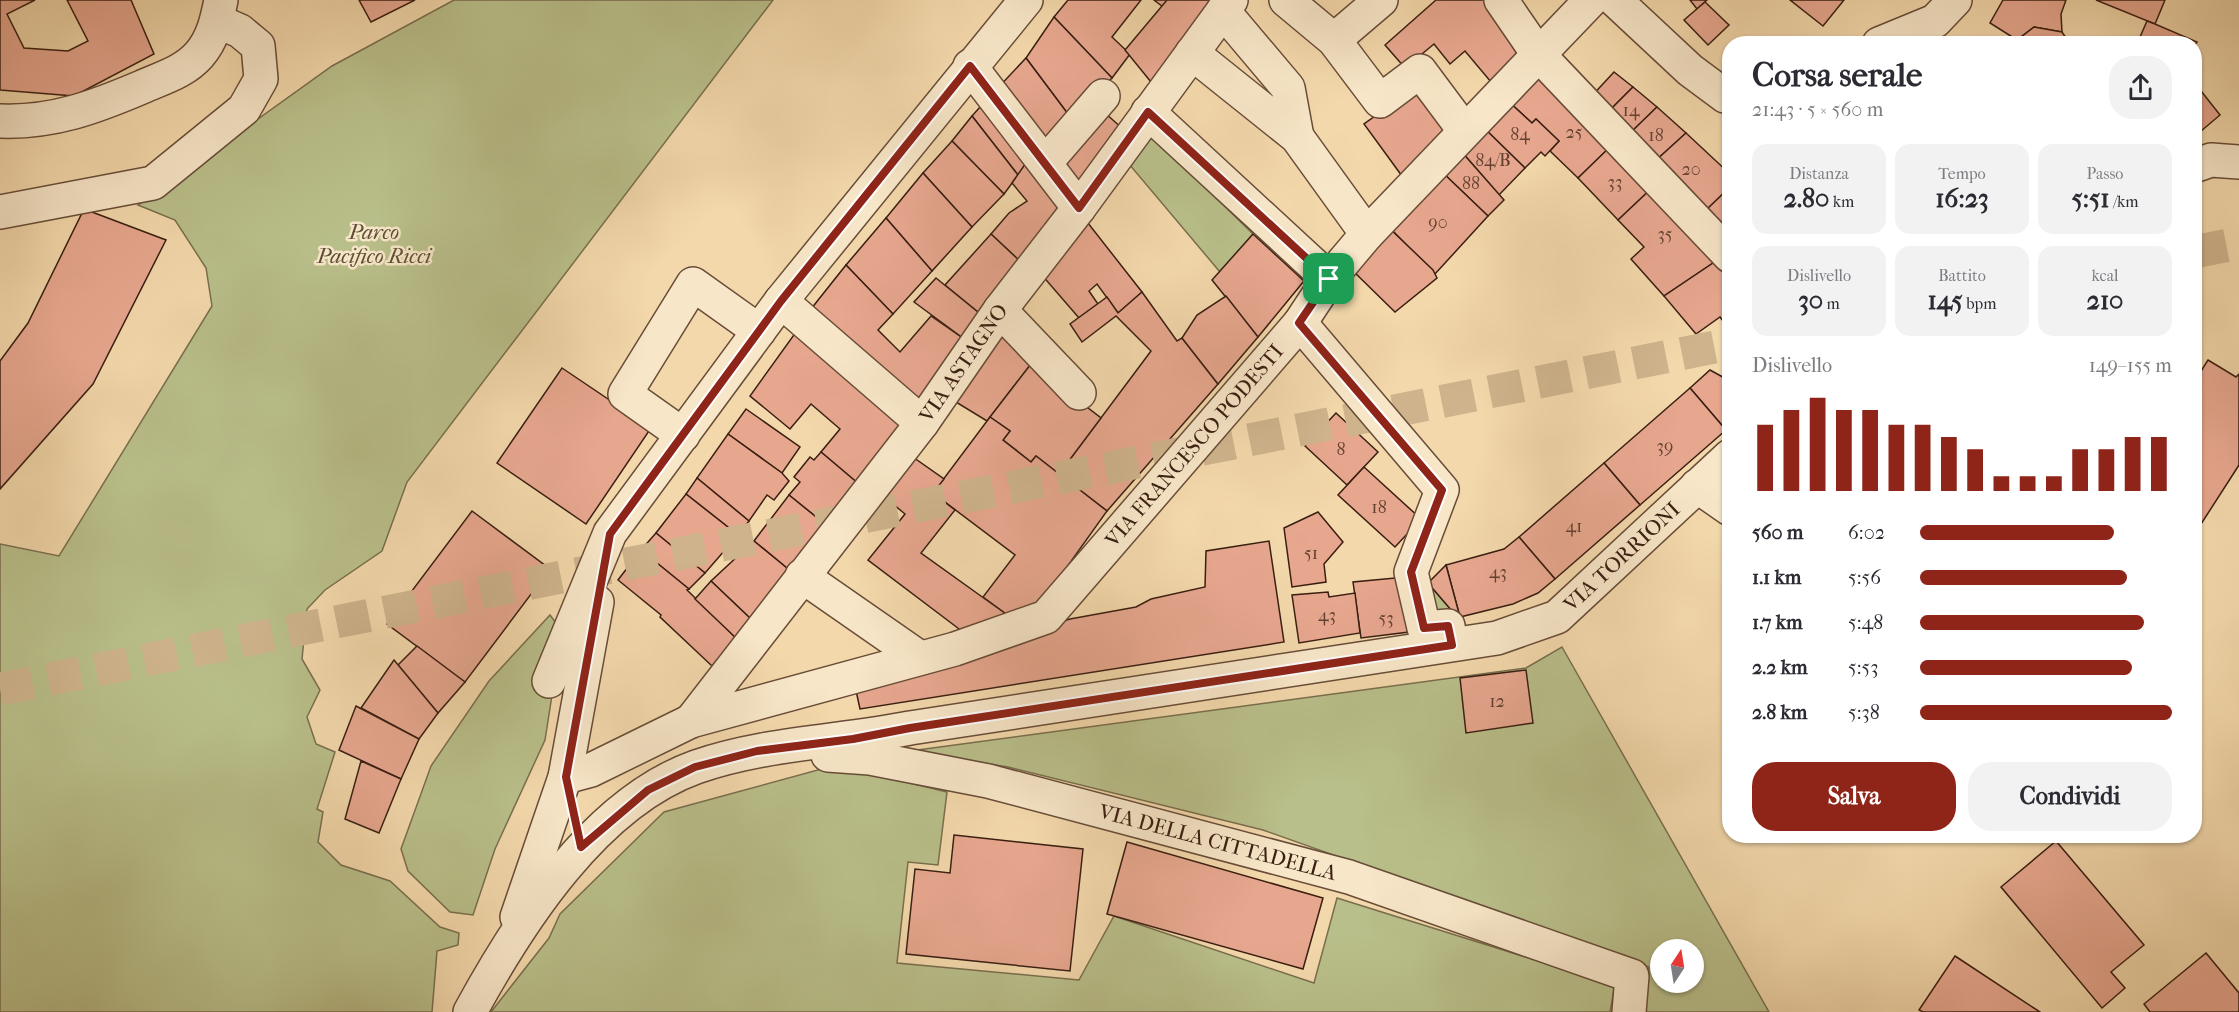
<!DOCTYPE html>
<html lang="it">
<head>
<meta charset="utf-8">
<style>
	:root { --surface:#fff; --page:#f2f2f3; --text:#2b2b33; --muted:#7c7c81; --accent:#8f2418 }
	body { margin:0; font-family:"IM FELL French Canon",serif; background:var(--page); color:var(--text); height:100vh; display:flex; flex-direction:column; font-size:22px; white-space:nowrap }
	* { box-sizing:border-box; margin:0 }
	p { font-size:20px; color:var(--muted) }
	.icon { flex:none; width:33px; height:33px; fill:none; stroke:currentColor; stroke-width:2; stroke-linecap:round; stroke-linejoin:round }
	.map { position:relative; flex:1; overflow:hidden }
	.sheet { position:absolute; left:1722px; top:36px; width:480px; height:807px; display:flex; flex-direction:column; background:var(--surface); border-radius:24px; box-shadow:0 2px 4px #0004 }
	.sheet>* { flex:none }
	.needle { width:39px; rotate:12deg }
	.controls { position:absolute; left:1650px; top:939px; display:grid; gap:12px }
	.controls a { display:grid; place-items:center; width:54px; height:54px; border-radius:50%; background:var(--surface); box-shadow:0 2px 4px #0004; font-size:30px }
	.pin { position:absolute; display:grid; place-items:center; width:51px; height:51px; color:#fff; margin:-26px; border-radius:12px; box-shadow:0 3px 9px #0006 }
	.round { display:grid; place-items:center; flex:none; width:63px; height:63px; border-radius:24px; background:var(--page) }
	.overview { display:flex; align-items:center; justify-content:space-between; height:102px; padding:0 30px }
	h1 { font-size:33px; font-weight:700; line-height:45px }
	.metrics { display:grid; grid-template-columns:repeat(3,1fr); gap:9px; height:102px; padding:6px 30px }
	.metrics div { display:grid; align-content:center; border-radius:15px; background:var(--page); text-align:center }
	.metrics b { font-size:26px; font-weight:700 }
	.metrics small { font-size:16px; font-weight:400 }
	.metrics p { font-size:16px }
	.chart { height:168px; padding:12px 30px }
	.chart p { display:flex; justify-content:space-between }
	.chart svg { width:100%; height:108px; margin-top:6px; stroke:var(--accent); stroke-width:6 }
	.cta { display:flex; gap:12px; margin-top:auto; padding:12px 30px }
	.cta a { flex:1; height:69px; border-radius:24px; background:var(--accent); color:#fff; font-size:24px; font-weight:700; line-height:69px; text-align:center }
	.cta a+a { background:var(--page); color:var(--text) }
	ul { padding:0 30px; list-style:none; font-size:20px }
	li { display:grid; grid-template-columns:96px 72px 1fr; align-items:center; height:45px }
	li i { height:15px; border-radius:8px; background:var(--accent) }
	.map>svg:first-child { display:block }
	.green { fill:#b9bf8a; stroke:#796e4e; stroke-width:1.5; fill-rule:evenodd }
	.building { fill:#e7a78f; stroke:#391e11; stroke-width:1.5 }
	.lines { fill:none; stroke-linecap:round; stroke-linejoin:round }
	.major-tunnel { stroke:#ceb38c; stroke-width:33; stroke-dasharray:33 16; stroke-linecap:butt }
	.minor-casing { stroke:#684c38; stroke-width:36 }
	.minor { stroke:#f7e6c8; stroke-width:33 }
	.route-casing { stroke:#fff; stroke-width:12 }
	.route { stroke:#8f2418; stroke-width:8 }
	.labels { text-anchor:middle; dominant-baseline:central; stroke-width:5; stroke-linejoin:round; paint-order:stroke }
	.number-label { font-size:18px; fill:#644030 }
	.park-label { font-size:21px; font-style:italic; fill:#5f4e35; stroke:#f7e6c8 }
	.street-label { font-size:21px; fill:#391e11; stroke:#f7e6c8 }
</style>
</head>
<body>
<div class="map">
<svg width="2239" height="1012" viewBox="0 0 2239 1012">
	<rect width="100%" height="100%" fill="#f3d8ab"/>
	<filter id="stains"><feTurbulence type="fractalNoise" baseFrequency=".00333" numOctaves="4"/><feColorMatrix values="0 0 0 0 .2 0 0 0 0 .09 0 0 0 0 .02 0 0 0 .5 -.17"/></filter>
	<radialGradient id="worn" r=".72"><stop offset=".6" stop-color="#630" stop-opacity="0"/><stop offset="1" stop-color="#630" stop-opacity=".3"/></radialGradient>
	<g class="green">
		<polygon points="454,0 773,0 407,482 382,551 325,590 307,609 302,659 320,690 307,717 316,744 335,752 317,809 323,812 318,842 341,865 390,881 440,927 459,933 458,945 437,951 432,1012 0,1012 0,544 59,556 212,306 206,268 175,220 138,205 332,66"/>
		<polygon points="1151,134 1253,234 1220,272 1129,164"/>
		<polygon points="1421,575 1458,618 1430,621"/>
		<polygon points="550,615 562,631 545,740 495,849 473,915 450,912 408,871 401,849 431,766 489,681"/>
		<path d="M1562 647 1769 1012H1645L1649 967 1263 830 1008 767 910 751 1526 668ZM1660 950H1694V982H1660Z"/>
		<polygon points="836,765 947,792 938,865 908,862 897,963 1079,980 1114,916 1314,983 1337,898 1615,985 1610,1012 491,1012 549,938 560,914 664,812"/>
	</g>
	<g class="building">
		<polygon points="0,0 35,0 7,14 24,48 68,51 88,41 67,0 131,0 154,54 74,96 0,90"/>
		<polygon points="359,0 415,0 371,22"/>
		<polygon points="1068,0 1141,0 1112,37 1130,54 1112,78 1054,17"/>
		<polygon points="1154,0 1167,0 1163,7"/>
		<polygon points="1167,0 1213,0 1151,82 1125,50"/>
		<polygon points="1436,0 1494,0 1527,48 1491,82 1465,51 1450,64 1434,44 1405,68 1385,45"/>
		<polygon points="1690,0 1707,0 1697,9"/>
		<polygon points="1790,0 1844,0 1823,26"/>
		<polygon points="2003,0 2066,0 2061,14 2062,32 2034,27 2017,40 1990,23"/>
		<polygon points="2096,0 2165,0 2155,24"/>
		<polygon points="1705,2 1729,25 1708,45 1684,20"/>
		<polygon points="1054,17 1112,78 1071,118 1026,58"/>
		<polygon points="2147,21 2155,24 2197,42 2194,46 2194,44 2137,44"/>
		<polygon points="2034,27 2062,32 2070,44 2019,44 2017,40"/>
		<polygon points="1026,58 1071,118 1043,151 995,91"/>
		<polygon points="1534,71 1612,145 1578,178 1550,151 1559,141 1536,119 1532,123 1508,101"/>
		<polygon points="1614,72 1633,87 1606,114 1589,99"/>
		<polygon points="2194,82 2220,115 2194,137"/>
		<polygon points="1420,84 1451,127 1402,176 1364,124"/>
		<polygon points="1633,87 1657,107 1627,136 1606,114"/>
		<polygon points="989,97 1033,153 1018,175 972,116"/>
		<polygon points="1508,101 1532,123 1536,119 1559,141 1545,156 1541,152 1525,168 1482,126"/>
		<polygon points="1657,107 1686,133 1653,163 1627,136"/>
		<polygon points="1104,112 1124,130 1074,189 1057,165"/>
		<polygon points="972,116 1018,175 1004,194 952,141"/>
		<polygon points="1482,126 1525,168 1499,195 1461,151"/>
		<polygon points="1686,133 1730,174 1730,187 1703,213 1653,163"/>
		<polygon points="952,141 1004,194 972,227 923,173"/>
		<polygon points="1612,145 1653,187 1618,220 1578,178"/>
		<polygon points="1460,150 1504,200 1488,216 1441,171"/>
		<polygon points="1033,153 1068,201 1023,264 991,234 1009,213 1027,201 1012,183"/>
		<polygon points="1441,171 1488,216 1435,274 1389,227"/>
		<polygon points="923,173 972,227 932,271 886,218"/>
		<polygon points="1653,187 1722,257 1664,296 1631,259 1644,247 1618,220"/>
		<polygon points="1730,187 1730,244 1702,214"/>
		<polygon points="84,209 166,240 93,384 0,489 0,361 28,323"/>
		<polygon points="886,218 932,271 893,314 846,265"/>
		<polygon points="1084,218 1142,292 1118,313 1097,284 1089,291 1098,304 1079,318 1041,274"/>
		<polygon points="1386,225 1433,270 1437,278 1395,312 1351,269"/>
		<polygon points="991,234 1023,264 984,317 945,285"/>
		<polygon points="1253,234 1304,281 1258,337 1212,280"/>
		<polygon points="1722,257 1730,266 1730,330 1720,317 1696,334 1664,296"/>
		<polygon points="846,265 893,314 878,330 900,352 931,316 967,341 916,409 811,309"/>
		<polygon points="936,278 984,317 967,341 914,302"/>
		<polygon points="1142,292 1177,341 1182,338 1218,384 1107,511 1059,474 1151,351 1116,316 1082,342 1070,324 1107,297 1118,313"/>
		<polygon points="1226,296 1258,337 1218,384 1182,338 1197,315"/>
		<polygon points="1002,329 1031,364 987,421 951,399"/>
		<polygon points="796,332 906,424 860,485 821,452 840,429 811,404 790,429 750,396"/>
		<polygon points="2208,360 2236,377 2239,374 2239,465 2194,535 2194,374 2198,376"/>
		<polygon points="1031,364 1101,418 1059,474 1036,456 1031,462 1003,440 1010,431 990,417"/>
		<polygon points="562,368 651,428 586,524 497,463"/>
		<polygon points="1710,370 1730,381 1730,427 1726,430 1690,388"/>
		<polygon points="1690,388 1726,430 1640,505 1604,463"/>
		<polygon points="746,409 800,447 782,473 728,434"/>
		<polygon points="1336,413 1378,452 1347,485 1305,446"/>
		<polygon points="990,417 1010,431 1003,440 1031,462 1036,456 1107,511 1037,609 1013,619 983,597 1015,555 933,493"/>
		<polygon points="728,434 782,473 789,481 774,500 767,495 749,521 697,478"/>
		<polygon points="821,452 860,485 826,525 789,495 800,482 794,477 810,457 814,460"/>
		<polygon points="910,455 944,479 933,493 955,510 921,553 1013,619 971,638 868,560 905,514 881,494"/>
		<polygon points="1604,463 1640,505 1555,579 1519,537"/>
		<polygon points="1364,467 1421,519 1395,547 1338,495"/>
		<polygon points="697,478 749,521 738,535 686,494"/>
		<polygon points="686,494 738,535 705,573 656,533"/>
		<polygon points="789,495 826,525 793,573 754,541"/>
		<polygon points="472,511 550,569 465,682 387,624"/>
		<polygon points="1318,512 1343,542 1324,564 1326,582 1292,587 1284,528"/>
		<polygon points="656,533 705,573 689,589 641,550"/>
		<polygon points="1519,537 1555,579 1538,593 1513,604 1460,617 1446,565 1504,549"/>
		<polygon points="754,541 793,573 752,620 711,581"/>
		<polygon points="1269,541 1284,642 860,709 855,686 1070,619 1136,607 1151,599 1205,587 1206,551"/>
		<polygon points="641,550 689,589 687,590 736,638 712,666 660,617 661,615 618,580"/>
		<polygon points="1446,565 1460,617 1458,618 1428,583"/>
		<polygon points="1406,577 1417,631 1361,638 1353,582"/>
		<polygon points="711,581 752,620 736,638 695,599"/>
		<polygon points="1328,592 1329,597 1355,593 1360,633 1299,643 1292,595"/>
		<polygon points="417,646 465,682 438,713 398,665"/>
		<polygon points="394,660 438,713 419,739 361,708"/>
		<polygon points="1526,670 1533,723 1466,733 1460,678"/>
		<polygon points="356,706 419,739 401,779 339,750"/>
		<polygon points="361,761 401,779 379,833 345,819"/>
		<polygon points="954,835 1083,849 1070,971 906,954 915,869 950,873"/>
		<polygon points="2056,841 2144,945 2111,972 2125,988 2102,1008 2001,887"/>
		<polygon points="1127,842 1323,898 1303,969 1107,914"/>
		<polygon points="2206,953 2239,993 2239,1012 2150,1012 2144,1004"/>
		<polygon points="1955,956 2040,1012 1923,1012 1919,1010"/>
	</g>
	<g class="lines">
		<g class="major-tunnel">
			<polyline points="2194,252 2239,243"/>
			<polyline points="0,689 1730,344"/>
		</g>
		<defs>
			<g id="minor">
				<polyline points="1286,0 1334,40 1380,101 1420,71 1464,130"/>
				<polyline points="1501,0 1538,54 1730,256"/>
				<polyline points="1615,0 1690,70 1725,96 1730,96"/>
				<polyline points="1223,11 1288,88 1297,137"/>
				<polyline points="1334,40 1381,0"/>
				<polyline points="1879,44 1935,21 1955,0"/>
				<polyline points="1192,53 1297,137 1367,234"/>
				<polyline points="970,66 1079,208"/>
				<polyline points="1148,112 1329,279"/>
				<path d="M0 121C53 123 95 107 142 87 162 78 184 72 199 55 213 39 217 20 221 0"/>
				<polyline points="1046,162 1103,96"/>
				<polyline points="2194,166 2211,160 2239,162"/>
				<polyline points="0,212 153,183 244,109 261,79 258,46 240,31 217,21"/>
				<polyline points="781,301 922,423"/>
				<polyline points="1000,310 1079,393"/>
				<polyline points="1300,323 1442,490 1411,572 1424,628 1448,626 1451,643"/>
				<polyline points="683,435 625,394 693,284 759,331"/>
				<polyline points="1697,486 1730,509"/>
				<polyline points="802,576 920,658"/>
				<polyline points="549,681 610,533 781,301 1026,0"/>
				<path id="s1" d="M691 721 922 423 1000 310 1079 208 1231 0"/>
				<path id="s2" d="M828 755 870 758 988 781 1349 877 1632 976 1629 1012"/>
				<path id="s3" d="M565 777 591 770 691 721 955 649 1046 617 1300 323 1329 279 1367 234 1591 0"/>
				<polyline points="517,917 565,777 597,602"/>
				<path id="s4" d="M470 1012C519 922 595 803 696 767 764 743 840 742 910 728L1497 638 1557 617 1730 456"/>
			</g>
		</defs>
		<use href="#minor" class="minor-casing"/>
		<use href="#minor" class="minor"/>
	</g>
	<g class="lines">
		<defs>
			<polygon id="route" points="970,66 1079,208 1148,112 1329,279 1299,323 1442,490 1411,572 1424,628 1448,626 1452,645 910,728 853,739 757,751 695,767 648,790 581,847 566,777 610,534 781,301"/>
		</defs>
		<use href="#route" class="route-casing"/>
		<use href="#route" class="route"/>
	</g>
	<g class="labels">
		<g class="number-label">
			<text x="1631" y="110">14</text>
			<text x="1574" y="132">25</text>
			<text x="1520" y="134">84</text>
			<text x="1656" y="135">18</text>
			<text x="1493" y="160">84/B</text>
			<text x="1691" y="169">20</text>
			<text x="1615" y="182">33</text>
			<text x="1471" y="183">88</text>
			<text x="1438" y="222">90</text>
			<text x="1665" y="234">35</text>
			<text x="1665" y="446">39</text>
			<text x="1341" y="449">8</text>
			<text x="1379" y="507">18</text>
			<text x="1574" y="526">41</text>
			<text x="1311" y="553">51</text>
			<text x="1498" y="572">43</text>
			<text x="1327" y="615">43</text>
			<text x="1386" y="618">53</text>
			<text x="1497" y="701">12</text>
		</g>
		<g class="park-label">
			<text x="374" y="232">Parco<tspan x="374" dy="24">Pacifico Ricci</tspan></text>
		</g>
		<g class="street-label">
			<text stroke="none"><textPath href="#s1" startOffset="450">VIA ASTAGNO</textPath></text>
			<text stroke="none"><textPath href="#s3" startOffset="735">VIA FRANCESCO PODESTI</textPath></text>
			<text stroke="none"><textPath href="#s4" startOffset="1304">VIA TORRIONI</textPath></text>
			<text stroke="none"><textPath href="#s2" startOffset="400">VIA DELLA CITTADELLA</textPath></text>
		</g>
	</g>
	<rect width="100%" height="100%" filter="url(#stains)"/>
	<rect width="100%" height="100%" fill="url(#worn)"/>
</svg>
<div class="controls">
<a><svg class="needle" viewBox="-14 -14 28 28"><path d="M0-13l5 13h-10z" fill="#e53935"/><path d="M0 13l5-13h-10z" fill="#7c7c81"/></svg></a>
</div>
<div class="pin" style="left:1329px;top:279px;background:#1e9e55"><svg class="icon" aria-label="arrive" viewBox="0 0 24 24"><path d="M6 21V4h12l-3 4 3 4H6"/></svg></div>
<section class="sheet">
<div class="overview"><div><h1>Corsa serale</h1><p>21:43 · 5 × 560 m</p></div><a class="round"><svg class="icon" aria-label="share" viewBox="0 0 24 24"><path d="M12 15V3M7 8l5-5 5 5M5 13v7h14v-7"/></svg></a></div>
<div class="metrics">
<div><p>Distanza</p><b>2.80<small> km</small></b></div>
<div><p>Tempo</p><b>16:23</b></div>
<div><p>Passo</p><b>5:51<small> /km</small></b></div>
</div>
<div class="metrics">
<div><p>Dislivello</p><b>30<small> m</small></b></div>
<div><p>Battito</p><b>145<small> bpm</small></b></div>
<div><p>kcal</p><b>210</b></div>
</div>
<div class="chart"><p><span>Dislivello</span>149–155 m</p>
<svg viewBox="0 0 160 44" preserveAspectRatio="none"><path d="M5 44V17M15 44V11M25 44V6M35 44V11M45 44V11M55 44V17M65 44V17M75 44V22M85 44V27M95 44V38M105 44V38M115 44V38M125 44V27M135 44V27M145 44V22M155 44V22"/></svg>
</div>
<ul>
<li><b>560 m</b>6:02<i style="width:77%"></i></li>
<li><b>1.1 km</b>5:56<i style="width:82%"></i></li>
<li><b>1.7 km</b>5:48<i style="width:89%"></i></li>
<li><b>2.2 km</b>5:53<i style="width:84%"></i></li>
<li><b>2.8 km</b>5:38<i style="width:100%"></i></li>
</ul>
<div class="cta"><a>Salva</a><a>Condividi</a></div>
</section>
</div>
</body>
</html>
